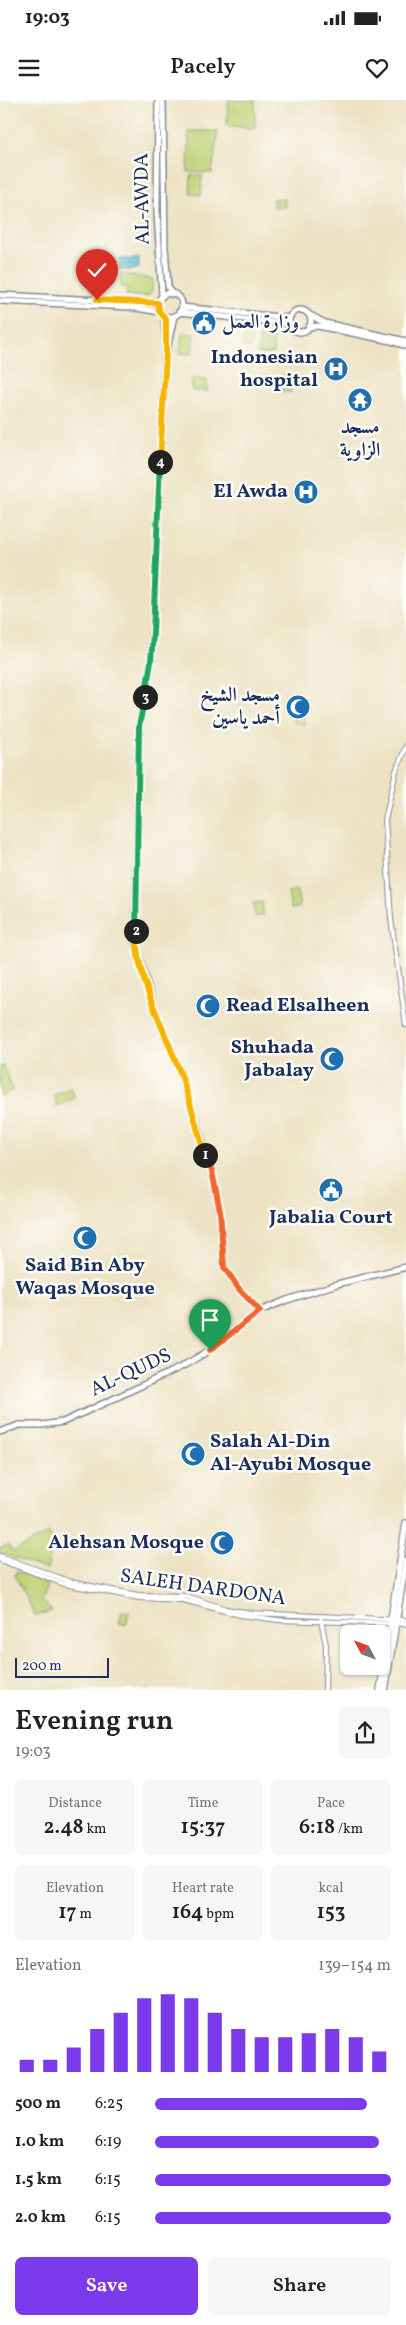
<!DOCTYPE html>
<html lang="en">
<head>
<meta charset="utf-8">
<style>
	:root { --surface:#fff; --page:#f6f6f6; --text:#222; --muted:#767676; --accent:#7c3aed }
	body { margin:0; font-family:Vollkorn,Amiri,serif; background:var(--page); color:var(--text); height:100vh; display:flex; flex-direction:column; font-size:19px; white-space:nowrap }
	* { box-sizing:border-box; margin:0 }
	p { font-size:16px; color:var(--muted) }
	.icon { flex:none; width:28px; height:28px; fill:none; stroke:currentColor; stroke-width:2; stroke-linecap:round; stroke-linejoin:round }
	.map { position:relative; height:1590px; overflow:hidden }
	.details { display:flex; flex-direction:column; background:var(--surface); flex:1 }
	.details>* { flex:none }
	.needle { width:32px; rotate:311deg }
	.buttons { position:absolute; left:340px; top:1525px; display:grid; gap:10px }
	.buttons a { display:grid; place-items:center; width:50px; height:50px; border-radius:8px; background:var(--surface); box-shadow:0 1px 4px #0004; font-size:25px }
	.scale { position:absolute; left:15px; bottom:12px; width:94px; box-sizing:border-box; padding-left:5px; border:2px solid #1b2f5e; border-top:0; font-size:14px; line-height:18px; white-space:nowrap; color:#1b2f5e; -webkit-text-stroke:4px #fdfcf7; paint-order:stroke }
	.pin { position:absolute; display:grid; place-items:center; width:42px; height:42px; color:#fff; margin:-51px -21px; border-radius:50% 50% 50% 0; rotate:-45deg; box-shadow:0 0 5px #0007 }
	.pin .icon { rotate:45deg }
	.km { position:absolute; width:25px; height:25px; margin:-12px; border-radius:50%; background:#222; color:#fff; font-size:14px; line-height:25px; text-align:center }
	.round { display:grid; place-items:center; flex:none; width:52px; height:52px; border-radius:8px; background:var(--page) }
	.summary { display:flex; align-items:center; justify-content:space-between; height:85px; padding:0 15px }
	h1 { font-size:28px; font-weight:600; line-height:38px }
	.metrics { display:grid; grid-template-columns:repeat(3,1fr); gap:8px; height:85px; padding:5px 15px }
	.metrics div { display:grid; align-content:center; border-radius:8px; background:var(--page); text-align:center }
	.metrics b { font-size:21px; font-weight:600 }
	.metrics small { font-size:14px; font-weight:400 }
	.metrics p { font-size:14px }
	.chart { height:140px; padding:10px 15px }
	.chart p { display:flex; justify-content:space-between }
	.chart svg { width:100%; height:90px; margin-top:5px; stroke:var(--accent); stroke-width:6 }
	.button { display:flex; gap:10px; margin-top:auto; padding:10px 15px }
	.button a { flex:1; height:58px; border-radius:8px; background:var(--accent); color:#fff; font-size:20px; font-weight:600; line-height:58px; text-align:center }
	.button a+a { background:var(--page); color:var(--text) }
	ul { padding:0 15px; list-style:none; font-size:16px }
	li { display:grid; grid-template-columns:80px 60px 1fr; align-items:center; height:38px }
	li i { height:12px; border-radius:6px; background:var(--accent) }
	.status { display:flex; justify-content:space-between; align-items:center; height:35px; padding:0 25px; background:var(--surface); direction:ltr }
	.status svg { height:14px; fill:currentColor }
	header { display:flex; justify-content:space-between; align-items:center; height:65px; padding:0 15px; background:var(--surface); font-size:22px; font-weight:600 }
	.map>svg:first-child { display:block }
	.green { fill:#bfd376; stroke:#6d816a }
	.sand { fill:#eeda9e; stroke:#84847e }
	.water { fill:#41aac0; stroke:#2e6c8f }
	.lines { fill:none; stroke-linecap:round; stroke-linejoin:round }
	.minor-casing { stroke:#848991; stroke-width:6 }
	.major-casing { stroke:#848991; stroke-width:8 }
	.highway-casing { stroke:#848991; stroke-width:8 }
	.minor { stroke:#fff; stroke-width:4 }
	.major { stroke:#fff; stroke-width:5 }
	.highway { stroke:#fff; stroke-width:5.5 }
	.split-1-casing { stroke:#fff; stroke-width:10 }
	.split-2-casing { stroke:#fff; stroke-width:10 }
	.split-3-casing { stroke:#fff; stroke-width:10 }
	.split-4-casing { stroke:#fff; stroke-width:10 }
	.split-5-casing { stroke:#fff; stroke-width:10 }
	.split-1 { stroke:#f0652b; stroke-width:6 }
	.split-2 { stroke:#f5b400; stroke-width:6 }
	.split-3 { stroke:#22a559; stroke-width:6 }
	.split-4 { stroke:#22a559; stroke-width:6 }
	.split-5 { stroke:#f5b400; stroke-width:6 }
	.labels { text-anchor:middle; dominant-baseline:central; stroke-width:5; stroke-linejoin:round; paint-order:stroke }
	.street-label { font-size:20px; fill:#1b2f5e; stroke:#fdfcf7 }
	.poi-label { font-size:20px; font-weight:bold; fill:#1b2f5e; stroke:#fdfcf7; text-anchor:end }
</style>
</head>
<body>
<div class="status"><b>19:03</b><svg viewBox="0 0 49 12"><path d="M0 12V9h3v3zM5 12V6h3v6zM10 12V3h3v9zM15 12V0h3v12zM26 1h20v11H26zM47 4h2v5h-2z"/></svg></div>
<header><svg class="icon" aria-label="menu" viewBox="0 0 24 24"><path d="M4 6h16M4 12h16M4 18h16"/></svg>Pacely<svg class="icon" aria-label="heart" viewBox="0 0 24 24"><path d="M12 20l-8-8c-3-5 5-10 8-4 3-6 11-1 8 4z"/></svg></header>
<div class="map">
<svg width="406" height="1590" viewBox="0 0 406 1590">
	<rect width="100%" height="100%" fill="#fdfcf7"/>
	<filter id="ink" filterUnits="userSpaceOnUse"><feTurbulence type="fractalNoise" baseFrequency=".02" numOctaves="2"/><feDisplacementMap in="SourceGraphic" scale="10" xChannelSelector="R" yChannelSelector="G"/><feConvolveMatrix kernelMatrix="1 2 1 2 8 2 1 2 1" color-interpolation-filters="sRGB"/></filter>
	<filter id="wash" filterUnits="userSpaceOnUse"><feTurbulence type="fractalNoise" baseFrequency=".0096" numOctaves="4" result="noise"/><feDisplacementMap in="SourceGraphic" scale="20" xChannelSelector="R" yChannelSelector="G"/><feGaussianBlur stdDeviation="1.12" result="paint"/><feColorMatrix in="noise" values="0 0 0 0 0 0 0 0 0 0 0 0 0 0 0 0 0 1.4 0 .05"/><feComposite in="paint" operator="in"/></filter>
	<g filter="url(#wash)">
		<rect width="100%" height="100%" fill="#ede3c4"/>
		<g class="green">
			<polygon points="228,0 255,0 255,28 227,26"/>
			<polygon points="189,31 218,31 212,73 188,72"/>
			<polygon points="191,75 202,75 201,95 190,94"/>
			<rect x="273" y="99" width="12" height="8"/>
			<polygon points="121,174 153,179 152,191 148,196 126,196 127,187 121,187"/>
			<polygon points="260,225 274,226 273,254 258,254"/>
			<polygon points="182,233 194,234 192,254 180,253"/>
			<polygon points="244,233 251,234 251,247 243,247"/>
			<rect x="282" y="275" width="9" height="17"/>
			<rect x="192" y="279" width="15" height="12"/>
			<polygon points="297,790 300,807 291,809 288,792"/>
			<polygon points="262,802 264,815 255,817 253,803"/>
			<polygon points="3,966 13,990 0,997 0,967"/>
			<polygon points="71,988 75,998 57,1006 54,995"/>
			<polygon points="49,1433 54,1442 47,1470 0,1453 0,1448 9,1445 13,1452"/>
			<polygon points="16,1471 48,1483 41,1501 52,1511 35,1516 15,1476"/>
			<polygon points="122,1511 129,1512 126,1525 119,1523"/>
		</g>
		<polygon class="sand" points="293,611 303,612 304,624 294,622"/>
		<polygon class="water" points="139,158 139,168 134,170 120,170 120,159"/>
	</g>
	<g filter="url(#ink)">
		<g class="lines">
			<defs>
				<g id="minor">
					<polyline points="406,646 396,671 385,720 391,819 406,925"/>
					<polyline points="0,1456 71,1482 138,1495 186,1496 226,1509 251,1513 406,1520"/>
					<polyline points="0,1460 64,1484 139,1498 183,1500 240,1515 278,1520 406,1524"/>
					<polyline points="321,1520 326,1545 325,1590"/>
				</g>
				<g id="major">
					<polyline points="158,0 157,112 162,196"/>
					<polyline points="163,0 165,147 168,186 171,194"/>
					<circle cx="170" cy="205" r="12"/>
					<polyline points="0,195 158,203"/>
					<polyline points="0,201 131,207 160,212"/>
					<polyline points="182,207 289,218"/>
					<circle cx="300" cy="221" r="11"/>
					<polyline points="179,212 289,224"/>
					<polyline points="310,215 325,223 406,241"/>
					<polyline points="164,216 166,252"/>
					<polyline points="174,216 165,259 151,562 139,627 135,842 156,914 178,966 212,1071 220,1111 224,1167 239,1189 260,1211"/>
					<polyline points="309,227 318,226 391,241 406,246"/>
					<polyline points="0,1332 19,1325 42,1325 63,1322 111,1300 181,1267 210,1250 260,1211 287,1200 337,1184 406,1167"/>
				</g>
				<g id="highway">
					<polyline points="380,1590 406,1423"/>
					<polyline points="385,1590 406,1460"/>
				</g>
			</defs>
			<use href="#minor" class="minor-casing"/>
			<use href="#major" class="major-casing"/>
			<use href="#highway" class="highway-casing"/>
			<use href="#minor" class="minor"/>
			<use href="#major" class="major"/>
			<use href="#highway" class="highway"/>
		</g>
	</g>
	<g class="lines" filter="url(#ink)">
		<defs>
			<polyline id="split-1" points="205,1055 212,1071 220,1111 224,1167 239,1189 260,1211 210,1250"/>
			<path id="split-2" d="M136 831C135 874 163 927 178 967 189 995 196 1026 205 1055"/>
			<polyline id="split-3" points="136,831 139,626 145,597"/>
			<polyline id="split-4" points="145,597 151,562 153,533 160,362"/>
			<polyline id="split-5" points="97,200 158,203 159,211 166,219 166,252 160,362"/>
		</defs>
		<use href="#split-1" class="split-1-casing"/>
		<use href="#split-2" class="split-2-casing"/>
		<use href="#split-3" class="split-3-casing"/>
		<use href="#split-4" class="split-4-casing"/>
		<use href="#split-5" class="split-5-casing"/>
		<use href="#split-1" class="split-1"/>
		<use href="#split-2" class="split-2"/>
		<use href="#split-3" class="split-3"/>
		<use href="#split-4" class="split-4"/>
		<use href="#split-5" class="split-5"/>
	</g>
	<defs>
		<symbol id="civic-disc" viewBox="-11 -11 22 22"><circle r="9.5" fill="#1f6fb2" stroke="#fdfcf7"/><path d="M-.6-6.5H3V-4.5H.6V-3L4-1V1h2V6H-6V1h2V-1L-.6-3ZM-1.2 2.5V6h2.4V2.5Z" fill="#fff"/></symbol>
		<symbol id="hospital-disc" viewBox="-11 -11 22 22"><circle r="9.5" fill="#1f6fb2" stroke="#fdfcf7"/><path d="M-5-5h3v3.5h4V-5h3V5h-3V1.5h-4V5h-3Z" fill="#fff"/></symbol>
		<symbol id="temple-disc" viewBox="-11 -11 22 22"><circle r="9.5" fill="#1f6fb2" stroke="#fdfcf7"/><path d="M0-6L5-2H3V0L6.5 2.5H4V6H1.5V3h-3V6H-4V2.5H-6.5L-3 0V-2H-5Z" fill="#fff"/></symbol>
		<symbol id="mosque-disc" viewBox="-11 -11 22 22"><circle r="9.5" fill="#1f6fb2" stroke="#fdfcf7"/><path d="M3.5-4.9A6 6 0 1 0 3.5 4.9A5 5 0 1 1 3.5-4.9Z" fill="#fff"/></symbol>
	</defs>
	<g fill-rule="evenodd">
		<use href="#civic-disc" x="190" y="209" width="28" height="28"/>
		<use href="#hospital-disc" x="322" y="255" width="28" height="28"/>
		<use href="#temple-disc" x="346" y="286" width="28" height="28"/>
		<use href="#hospital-disc" x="292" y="378" width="28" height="28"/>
		<use href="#mosque-disc" x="284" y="593" width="28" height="28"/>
		<use href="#mosque-disc" x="194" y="892" width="28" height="28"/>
		<use href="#mosque-disc" x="318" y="945" width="28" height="28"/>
		<use href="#civic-disc" x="317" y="1076" width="28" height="28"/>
		<use href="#mosque-disc" x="71" y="1124" width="28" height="28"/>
		<use href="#mosque-disc" x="179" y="1340" width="28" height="28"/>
		<use href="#mosque-disc" x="208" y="1429" width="28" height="28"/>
	</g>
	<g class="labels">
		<g class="street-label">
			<text transform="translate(143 99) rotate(-91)">AL-AWDA</text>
			<text transform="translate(131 1273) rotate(-25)">AL-QUDS</text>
			<text transform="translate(203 1488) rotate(8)">SALEH DARDONA</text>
		</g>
		<g class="poi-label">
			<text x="222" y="223" text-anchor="start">وزارة العمل</text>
			<text x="318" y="258">Indonesian<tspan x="318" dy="23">hospital</tspan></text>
			<text x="360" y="328" text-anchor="middle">مسجد<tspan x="360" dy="23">الزاوية</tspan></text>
			<text x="288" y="392">El Awda</text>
			<text x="280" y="596">مسجد الشيخ<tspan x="280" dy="23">أحمد ياسين</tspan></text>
			<text x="226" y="906" text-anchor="start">Read Elsalheen</text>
			<text x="314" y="948">Shuhada<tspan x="314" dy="23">Jabalay</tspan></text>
			<text x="331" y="1118" text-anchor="middle">Jabalia Court</text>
			<text x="85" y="1166" text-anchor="middle">Said Bin Aby<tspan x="85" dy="23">Waqas Mosque</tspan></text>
			<text x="210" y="1342" text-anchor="start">Salah Al-Din<tspan x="210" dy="23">Al-Ayubi Mosque</tspan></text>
			<text x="204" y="1443">Alehsan Mosque</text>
		</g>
	</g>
</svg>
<div class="buttons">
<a><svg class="needle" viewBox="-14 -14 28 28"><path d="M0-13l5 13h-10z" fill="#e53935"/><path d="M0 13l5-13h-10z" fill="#767676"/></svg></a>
</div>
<div class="scale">200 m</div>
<div class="pin" style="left:210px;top:1250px;background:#1e9e55"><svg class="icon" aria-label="arrive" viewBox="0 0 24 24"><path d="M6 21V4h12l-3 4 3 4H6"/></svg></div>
<div class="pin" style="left:97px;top:200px;background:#d93025"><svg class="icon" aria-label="check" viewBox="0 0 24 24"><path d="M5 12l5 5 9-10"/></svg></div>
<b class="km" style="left:205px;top:1055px">1</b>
<b class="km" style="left:136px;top:831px">2</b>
<b class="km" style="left:145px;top:597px">3</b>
<b class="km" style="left:160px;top:362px">4</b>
</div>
<section class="details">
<div class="summary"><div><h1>Evening run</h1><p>19:03</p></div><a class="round"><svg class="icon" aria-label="share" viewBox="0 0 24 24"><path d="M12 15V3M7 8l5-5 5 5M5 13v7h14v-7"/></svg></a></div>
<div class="metrics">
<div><p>Distance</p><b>2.48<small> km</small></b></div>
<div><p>Time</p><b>15:37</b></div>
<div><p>Pace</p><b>6:18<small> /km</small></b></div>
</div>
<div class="metrics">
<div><p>Elevation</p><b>17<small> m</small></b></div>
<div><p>Heart rate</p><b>164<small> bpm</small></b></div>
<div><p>kcal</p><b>153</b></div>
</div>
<div class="chart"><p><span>Elevation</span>139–154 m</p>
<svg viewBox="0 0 160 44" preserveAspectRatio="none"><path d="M5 44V38M15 44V38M25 44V32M35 44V23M45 44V15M55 44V8M65 44V6M75 44V8M85 44V15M95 44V23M105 44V27M115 44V27M125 44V25M135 44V23M145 44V27M155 44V34"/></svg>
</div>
<ul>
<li><b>500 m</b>6:25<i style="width:90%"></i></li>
<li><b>1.0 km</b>6:19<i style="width:95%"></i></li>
<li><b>1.5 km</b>6:15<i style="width:100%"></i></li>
<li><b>2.0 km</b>6:15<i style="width:100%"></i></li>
</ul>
<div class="button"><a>Save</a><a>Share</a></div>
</section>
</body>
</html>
